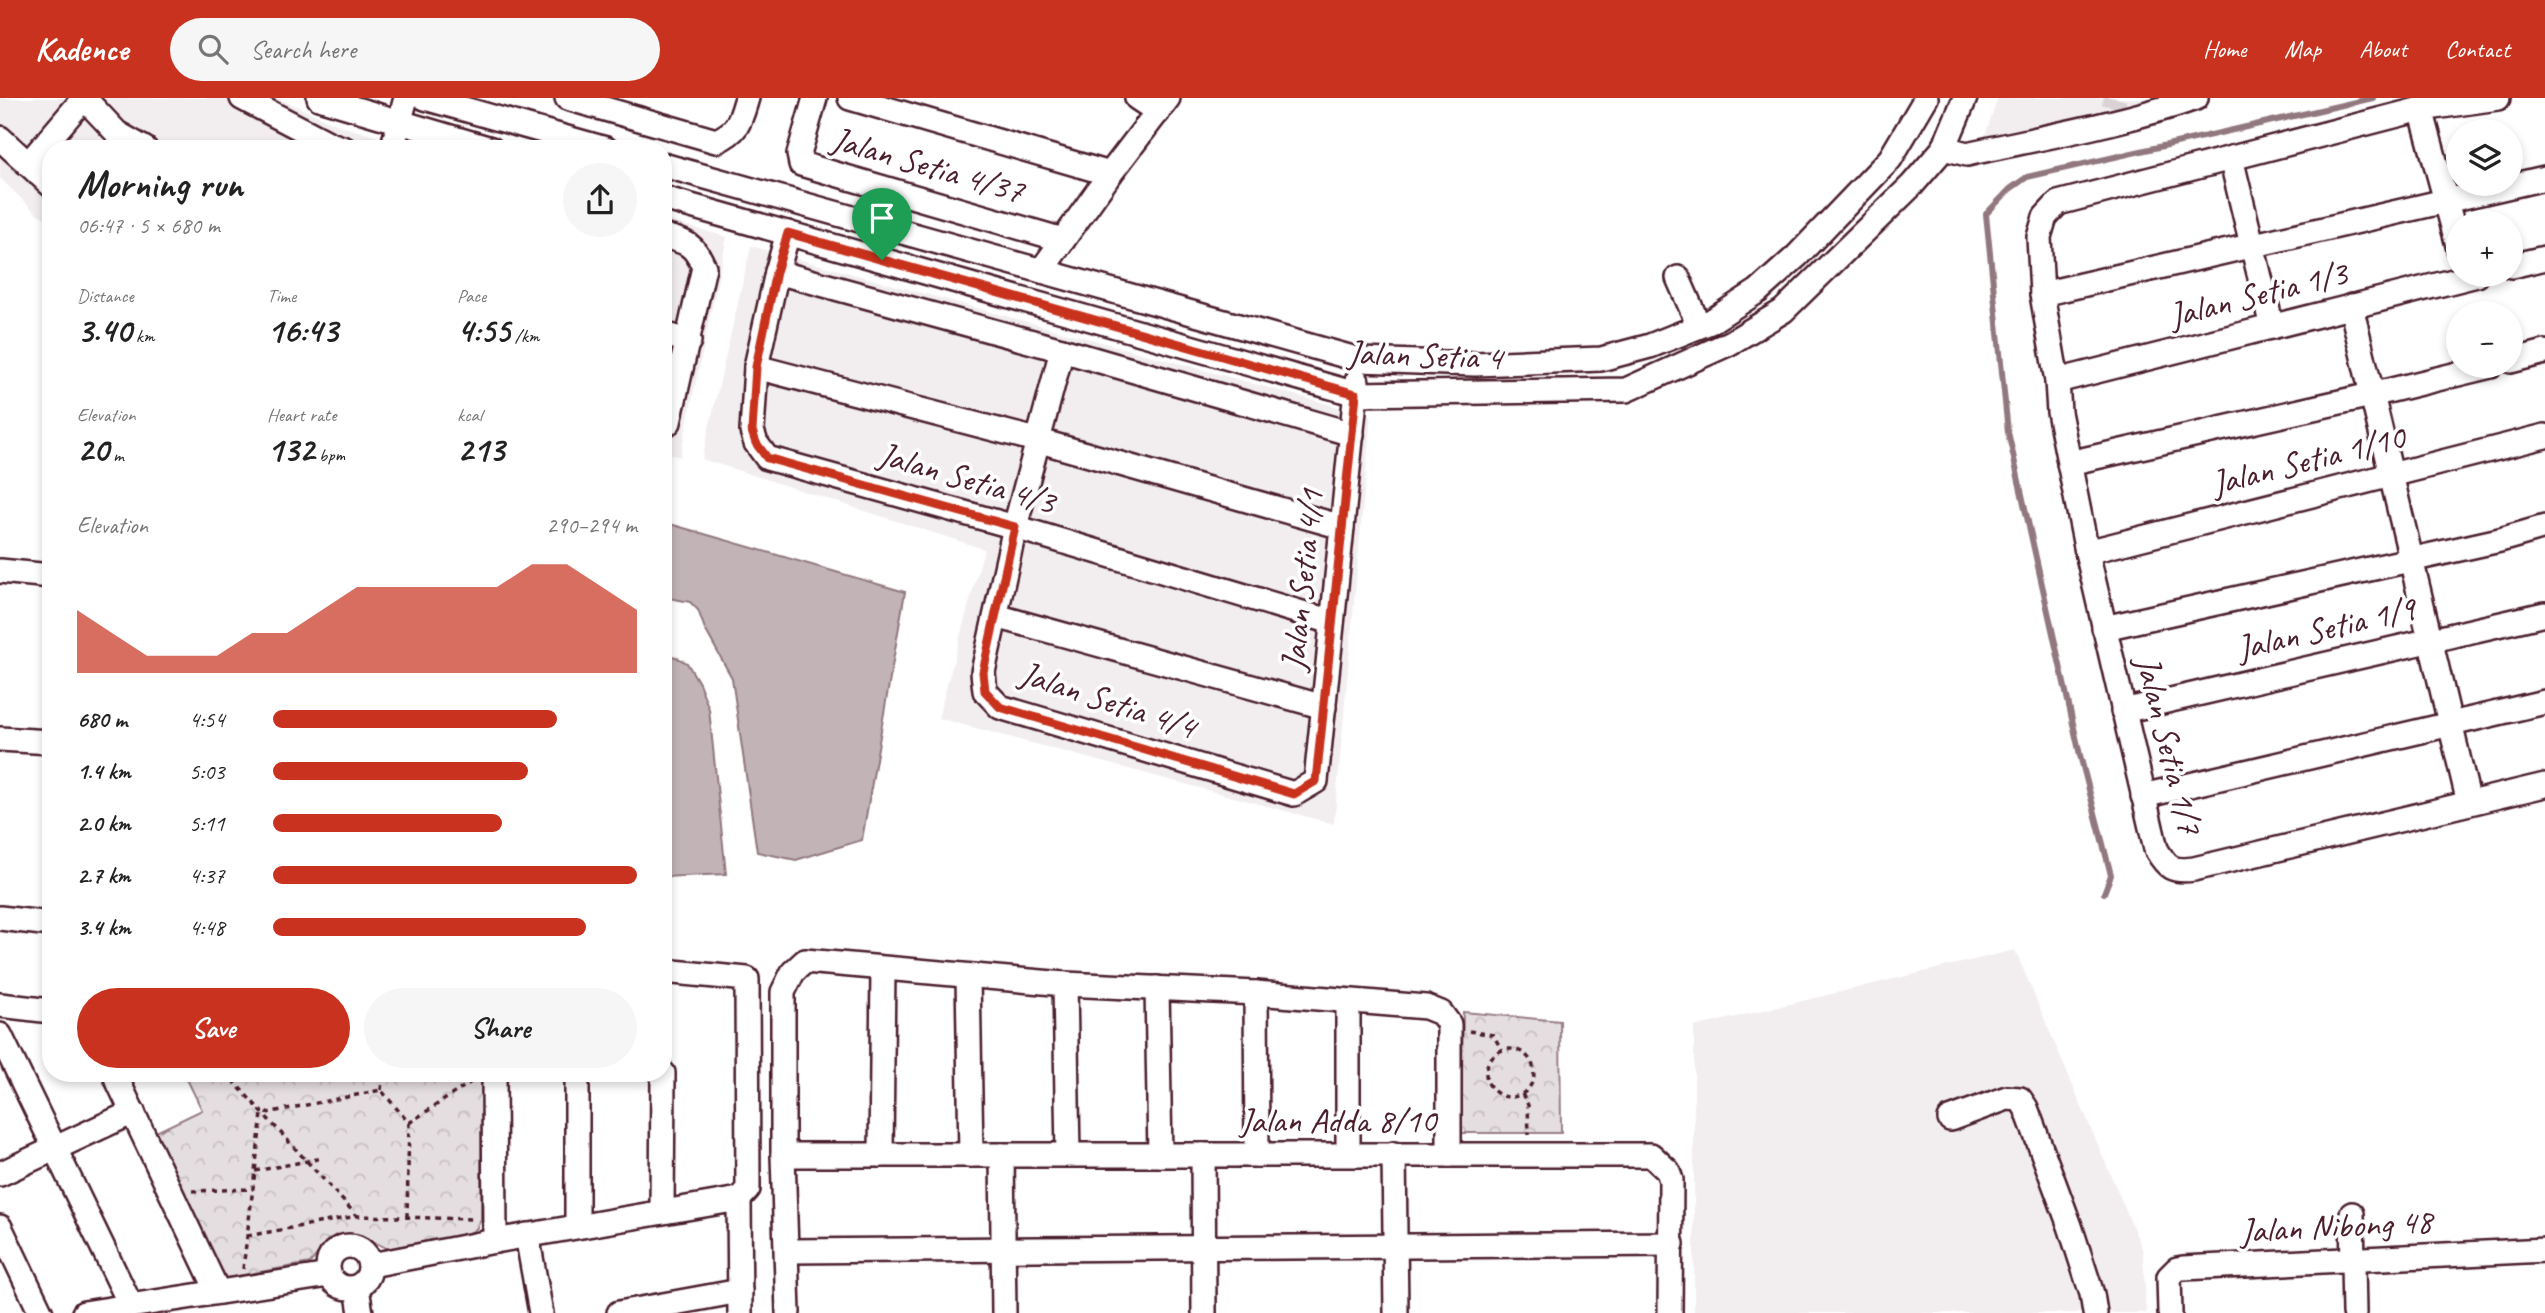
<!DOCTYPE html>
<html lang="en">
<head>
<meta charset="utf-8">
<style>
	:root { --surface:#fff; --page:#f6f6f6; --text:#222; --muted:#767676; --accent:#c8321e }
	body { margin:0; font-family:Caveat,sans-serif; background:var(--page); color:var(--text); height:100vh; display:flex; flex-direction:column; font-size:26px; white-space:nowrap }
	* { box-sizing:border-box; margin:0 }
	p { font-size:23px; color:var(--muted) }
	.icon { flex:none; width:38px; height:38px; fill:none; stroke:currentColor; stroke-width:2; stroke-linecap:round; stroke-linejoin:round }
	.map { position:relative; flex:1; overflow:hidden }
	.drawer { position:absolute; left:42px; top:42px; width:630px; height:942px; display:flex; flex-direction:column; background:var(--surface); border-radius:28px; box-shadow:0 4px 10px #0003 }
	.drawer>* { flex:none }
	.buttons { position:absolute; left:2446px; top:21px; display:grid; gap:14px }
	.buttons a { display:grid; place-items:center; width:77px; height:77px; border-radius:50%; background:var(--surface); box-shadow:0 4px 10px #0003; font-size:35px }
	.pin { position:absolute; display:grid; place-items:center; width:60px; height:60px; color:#fff; margin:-72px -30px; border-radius:50% 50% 50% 0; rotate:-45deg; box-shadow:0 0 7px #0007 }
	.pin .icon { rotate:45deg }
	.round { display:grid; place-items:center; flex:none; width:74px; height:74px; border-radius:37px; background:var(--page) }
	.overview { display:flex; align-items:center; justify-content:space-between; height:119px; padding:0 35px }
	h1 { font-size:38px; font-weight:700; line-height:52px }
	.figures { display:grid; grid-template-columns:repeat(3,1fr); gap:10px; height:119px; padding:7px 35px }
	.figures div { display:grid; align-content:center }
	.figures b { font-size:35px; font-weight:700 }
	.figures small { font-size:19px; font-weight:400 }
	.figures p { font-size:19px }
	.chart { height:196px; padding:14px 35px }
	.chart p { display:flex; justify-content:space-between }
	.chart svg { width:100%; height:126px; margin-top:7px; fill:var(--accent); opacity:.7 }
	.primary-button { display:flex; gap:14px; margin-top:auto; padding:14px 35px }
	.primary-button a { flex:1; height:80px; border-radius:42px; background:var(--accent); color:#fff; font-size:28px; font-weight:700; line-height:80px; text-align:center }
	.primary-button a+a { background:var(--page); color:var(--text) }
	ul { padding:0 35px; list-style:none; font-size:23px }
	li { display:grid; grid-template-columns:112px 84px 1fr; align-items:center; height:52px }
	li i { height:18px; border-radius:9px; background:var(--accent) }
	header { display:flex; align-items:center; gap:42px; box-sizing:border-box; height:98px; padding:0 35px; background:var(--accent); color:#fff }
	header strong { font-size:33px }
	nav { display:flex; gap:38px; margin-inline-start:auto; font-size:24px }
	.search { width:490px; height:63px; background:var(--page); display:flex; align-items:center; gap:18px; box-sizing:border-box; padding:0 24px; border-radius:38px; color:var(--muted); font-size:26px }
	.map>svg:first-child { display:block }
	.built { fill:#f2eeef }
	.park { fill:url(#park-crowns); stroke:#987e86; stroke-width:2 }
	.water { fill:#c1b3b6; stroke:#91787e; stroke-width:2 }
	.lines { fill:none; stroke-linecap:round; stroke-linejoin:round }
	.stream { stroke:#91787e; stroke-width:6 }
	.minor-tunnel { stroke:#dbd2d5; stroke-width:23; stroke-dasharray:23 11; stroke-linecap:butt }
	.minor-casing { stroke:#4a1f2b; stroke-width:28 }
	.path { stroke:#4a1f2b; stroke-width:3.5; stroke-dasharray:5 5; stroke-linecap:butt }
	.minor { stroke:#fff; stroke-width:23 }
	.route-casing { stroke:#fff; stroke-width:14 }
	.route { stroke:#c8321e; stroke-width:9 }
	.labels { text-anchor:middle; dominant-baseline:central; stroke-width:7; stroke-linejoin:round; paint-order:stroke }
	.street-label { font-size:35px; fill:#4a1f2b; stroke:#fff }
</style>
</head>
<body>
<header>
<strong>Kadence</strong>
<div class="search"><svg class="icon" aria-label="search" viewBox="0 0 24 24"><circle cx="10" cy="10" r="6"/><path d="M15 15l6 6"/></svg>Search here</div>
<nav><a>Home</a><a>Map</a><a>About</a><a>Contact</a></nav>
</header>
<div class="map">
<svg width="2545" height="1215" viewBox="0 0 2545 1215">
	<defs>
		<pattern id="park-crowns" width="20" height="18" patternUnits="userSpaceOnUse" patternTransform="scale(1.75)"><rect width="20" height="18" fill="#e5dee0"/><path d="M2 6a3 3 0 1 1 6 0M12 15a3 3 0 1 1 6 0" fill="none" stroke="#c6bec0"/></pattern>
	</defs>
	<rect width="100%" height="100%" fill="#fff"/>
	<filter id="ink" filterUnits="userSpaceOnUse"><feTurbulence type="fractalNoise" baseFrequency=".0143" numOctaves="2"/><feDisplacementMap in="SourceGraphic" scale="14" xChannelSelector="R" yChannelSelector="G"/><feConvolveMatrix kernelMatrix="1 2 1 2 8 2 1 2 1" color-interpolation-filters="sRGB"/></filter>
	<g filter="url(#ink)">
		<g class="built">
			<polygon points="0,0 278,0 341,28 419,51 51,51 51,124 35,114 0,80"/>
			<polygon points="1998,0 2182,0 1983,43"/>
			<polygon points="663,121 727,139 680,359 663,354"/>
			<polygon points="751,148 1371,318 1334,726 938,620 984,451 702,361"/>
			<polygon points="2015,852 2143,1153 2146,1215 1694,1215 1694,929"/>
		</g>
		<g class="park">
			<polygon points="1463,914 1560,923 1561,1035 1461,1035"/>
			<polygon points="184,975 451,975 479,978 482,984 481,1121 477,1130 470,1135 388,1151 360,1137 343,1138 329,1142 310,1165 226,1180 220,1176 156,1034 202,1012"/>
		</g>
		<g class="water">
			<polygon points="663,424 905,494 862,742 796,762 757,754 732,580 705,531 698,512 690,504 663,499"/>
			<polygon points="663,556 676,559 687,565 699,585 709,611 726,776 663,779"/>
		</g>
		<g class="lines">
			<polyline class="stream" points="2104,795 2111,777 2080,657 2008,334 1986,116 2010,91 2027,79 2373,0"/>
			<polyline class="minor-tunnel" points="2113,9 2115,0"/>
			<defs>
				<g id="minor">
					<polyline points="84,0 117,35 145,51"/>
					<polyline points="242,0 330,46 345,51"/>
					<polyline points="319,0 491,51"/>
					<polyline points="425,0 606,51"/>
					<path d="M567 0 716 43C739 33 740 23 747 0"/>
					<polyline points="815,0 799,56 801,66 1063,142"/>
					<polyline points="850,0 1110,76"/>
					<polyline points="1137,0 1158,14"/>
					<path d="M2498 0 2421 11 2058 105 2045 119 2039 139 2042 196 2057 283 2059 314 2087 454 2156 751C2167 770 2172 774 2194 771L2545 687"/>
					<polyline points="2421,11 2459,151"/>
					<polyline points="0,40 51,87"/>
					<path d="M1944 50 1967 56C2043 39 2122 26 2196 0"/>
					<polyline points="392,51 406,0"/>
					<polyline points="2231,60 2272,229"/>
					<polyline points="28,66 84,0"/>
					<polyline points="663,67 1360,262 1475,266 1601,261 1650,248 1710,224 1758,193 1797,158 1890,61 1926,0"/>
					<polyline points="663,100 1356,296 1626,292 1730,245 1783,213 1912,87 1944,50 1965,0"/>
					<polyline points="788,135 777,174 756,269 752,333 756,345 767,360 1015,429 1332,524"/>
					<path d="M663 138C687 144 694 146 704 169L669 324 663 328"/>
					<polyline points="2511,168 2545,160"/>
					<polyline points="1041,173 1110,76 1168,0"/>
					<polyline points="777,174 1062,252 1352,336"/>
					<polyline points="1678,180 1699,228"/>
					<polyline points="2042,196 2545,80"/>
					<polyline points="2351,208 2469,705"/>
					<polyline points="663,236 689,243"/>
					<polyline points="1062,252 1015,429 983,574 985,593 1000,609 1294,696 1316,683 1357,283"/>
					<polyline points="2511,263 2545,254"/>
					<polyline points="756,269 1040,343 1342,429"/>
					<polyline points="2057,283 2477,177"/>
					<polyline points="2069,365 2371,297 2491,268"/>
					<polyline points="2087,454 2545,338"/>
					<polyline points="0,473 51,478"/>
					<polyline points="996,518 1324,609"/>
					<polyline points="2104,530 2500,442 2545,429"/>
					<polyline points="2123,613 2545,516"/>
					<polyline points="0,641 51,644"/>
					<polyline points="2143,698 2545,604"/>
					<polyline points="0,820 51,826"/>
					<polyline points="663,873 747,881 748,1091 739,1101"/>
					<polyline points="968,878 971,1057"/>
					<polyline points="1065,886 1068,1057"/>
					<polyline points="1157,890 1160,1057"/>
					<polyline points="1256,895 1257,1057"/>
					<polyline points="1348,904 1348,1056"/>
					<polyline points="0,907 51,913"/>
					<polyline points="0,937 131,1208"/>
					<polyline points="114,975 218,1194"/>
					<polyline points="494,975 495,1143"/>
					<polyline points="577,975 577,1128"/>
					<polyline points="1950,1021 2007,1000 2020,1001 2026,1010 2070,1128 2092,1196 2095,1215"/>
					<polyline points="1394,1056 1396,1215"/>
					<polyline points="783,1057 1651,1057 1668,1073 1671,1082 1670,1215"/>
					<polyline points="881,1057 883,871"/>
					<polyline points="1002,1057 1004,1215"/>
					<polyline points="1203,1057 1204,1215"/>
					<polyline points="0,1076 133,1014"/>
					<polyline points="662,1113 663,975"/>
					<polyline points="2352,1116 2354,1215"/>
					<polyline points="0,1129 41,1215"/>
					<polyline points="527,1137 541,1215"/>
					<circle cx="349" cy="1169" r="21"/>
					<polyline points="788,1153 1672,1146"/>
					<polyline points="371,1167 495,1143 739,1101 740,1215"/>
					<polyline points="357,1190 361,1215"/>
					<polyline points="84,1215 329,1177"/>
					<polyline points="619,1215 740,1193"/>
					<polyline points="788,1215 783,1057 783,894 793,874 805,863 1065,886 1256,895 1426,909 1441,915 1449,926 1449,1057"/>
					<polyline points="2170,1215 2169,1179 2177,1171 2183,1170 2545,1152"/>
				</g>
			</defs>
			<use href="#minor" class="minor-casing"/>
			<g class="path">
				<polyline points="1469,933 1493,937 1502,952"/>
				<circle cx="1510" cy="975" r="24"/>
				<polyline points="226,975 357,1118"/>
				<polyline points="381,992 383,975"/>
				<polyline points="1522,996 1528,1007 1529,1037"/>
				<polyline points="409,1025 474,982"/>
				<polyline points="255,1073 323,1060"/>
				<polyline points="192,1093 253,1091"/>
				<polyline points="247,1138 357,1118 474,1121"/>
				<polyline points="243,1171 262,1016 381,992 409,1025 407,1119"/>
			</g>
			<use href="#minor" class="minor"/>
		</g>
	</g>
	<g class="lines" filter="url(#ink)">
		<defs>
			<polygon id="route" points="788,135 1356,296 1316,683 1294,696 1000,609 985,593 983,574 1015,429 767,360 756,345 752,333 756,269 776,174"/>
		</defs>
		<use href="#route" class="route-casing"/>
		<use href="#route" class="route"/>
	</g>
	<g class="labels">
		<g class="street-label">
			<text transform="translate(928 67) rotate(16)">Jalan Setia 4/37</text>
			<text transform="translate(2258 196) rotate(-14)">Jalan Setia 1/3</text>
			<text transform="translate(1425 257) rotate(2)">Jalan Setia 4</text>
			<text transform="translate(2308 362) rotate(-14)">Jalan Setia 1/10</text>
			<text transform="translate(967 380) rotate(16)">Jalan Setia 4/3</text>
			<text transform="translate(1302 482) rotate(-84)">Jalan Setia 4/1</text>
			<text transform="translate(2326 530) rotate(-13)">Jalan Setia 1/9</text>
			<text transform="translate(1108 602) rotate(18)">Jalan Setia 4/4</text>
			<text transform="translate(2169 647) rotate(76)">Jalan Setia 1/7</text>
			<text x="1338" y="1022">Jalan Adda 8/10</text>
			<text transform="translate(2336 1128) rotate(-3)">Jalan Nibong 48</text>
		</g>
	</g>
</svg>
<div class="buttons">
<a><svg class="icon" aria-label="layers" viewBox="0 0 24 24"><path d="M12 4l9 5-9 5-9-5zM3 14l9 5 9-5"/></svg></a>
<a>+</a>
<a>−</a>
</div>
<div class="pin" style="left:882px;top:162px;background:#1e9e55"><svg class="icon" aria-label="arrive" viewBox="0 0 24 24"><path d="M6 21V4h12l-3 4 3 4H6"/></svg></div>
<section class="drawer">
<div class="overview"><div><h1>Morning run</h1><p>06:47 · 5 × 680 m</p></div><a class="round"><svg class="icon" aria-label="share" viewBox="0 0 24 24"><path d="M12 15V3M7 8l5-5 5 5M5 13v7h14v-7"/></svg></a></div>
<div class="figures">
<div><p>Distance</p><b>3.40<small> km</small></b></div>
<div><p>Time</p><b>16:43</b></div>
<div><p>Pace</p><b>4:55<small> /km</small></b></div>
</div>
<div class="figures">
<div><p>Elevation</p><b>20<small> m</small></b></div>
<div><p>Heart rate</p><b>132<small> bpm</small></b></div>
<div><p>kcal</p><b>213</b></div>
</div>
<div class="chart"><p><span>Elevation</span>290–294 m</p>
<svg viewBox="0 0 160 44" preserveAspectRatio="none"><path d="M0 44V22L10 30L20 38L30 38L40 38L50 30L60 30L70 22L80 14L90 14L100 14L110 14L120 14L130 6L140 6L150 14L160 22V44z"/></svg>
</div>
<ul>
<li><b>680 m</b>4:54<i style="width:78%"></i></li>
<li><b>1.4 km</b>5:03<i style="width:70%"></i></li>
<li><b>2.0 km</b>5:11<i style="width:63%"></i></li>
<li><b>2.7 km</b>4:37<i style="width:100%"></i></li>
<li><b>3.4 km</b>4:48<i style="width:86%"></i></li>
</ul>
<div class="primary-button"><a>Save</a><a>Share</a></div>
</section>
</div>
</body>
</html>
